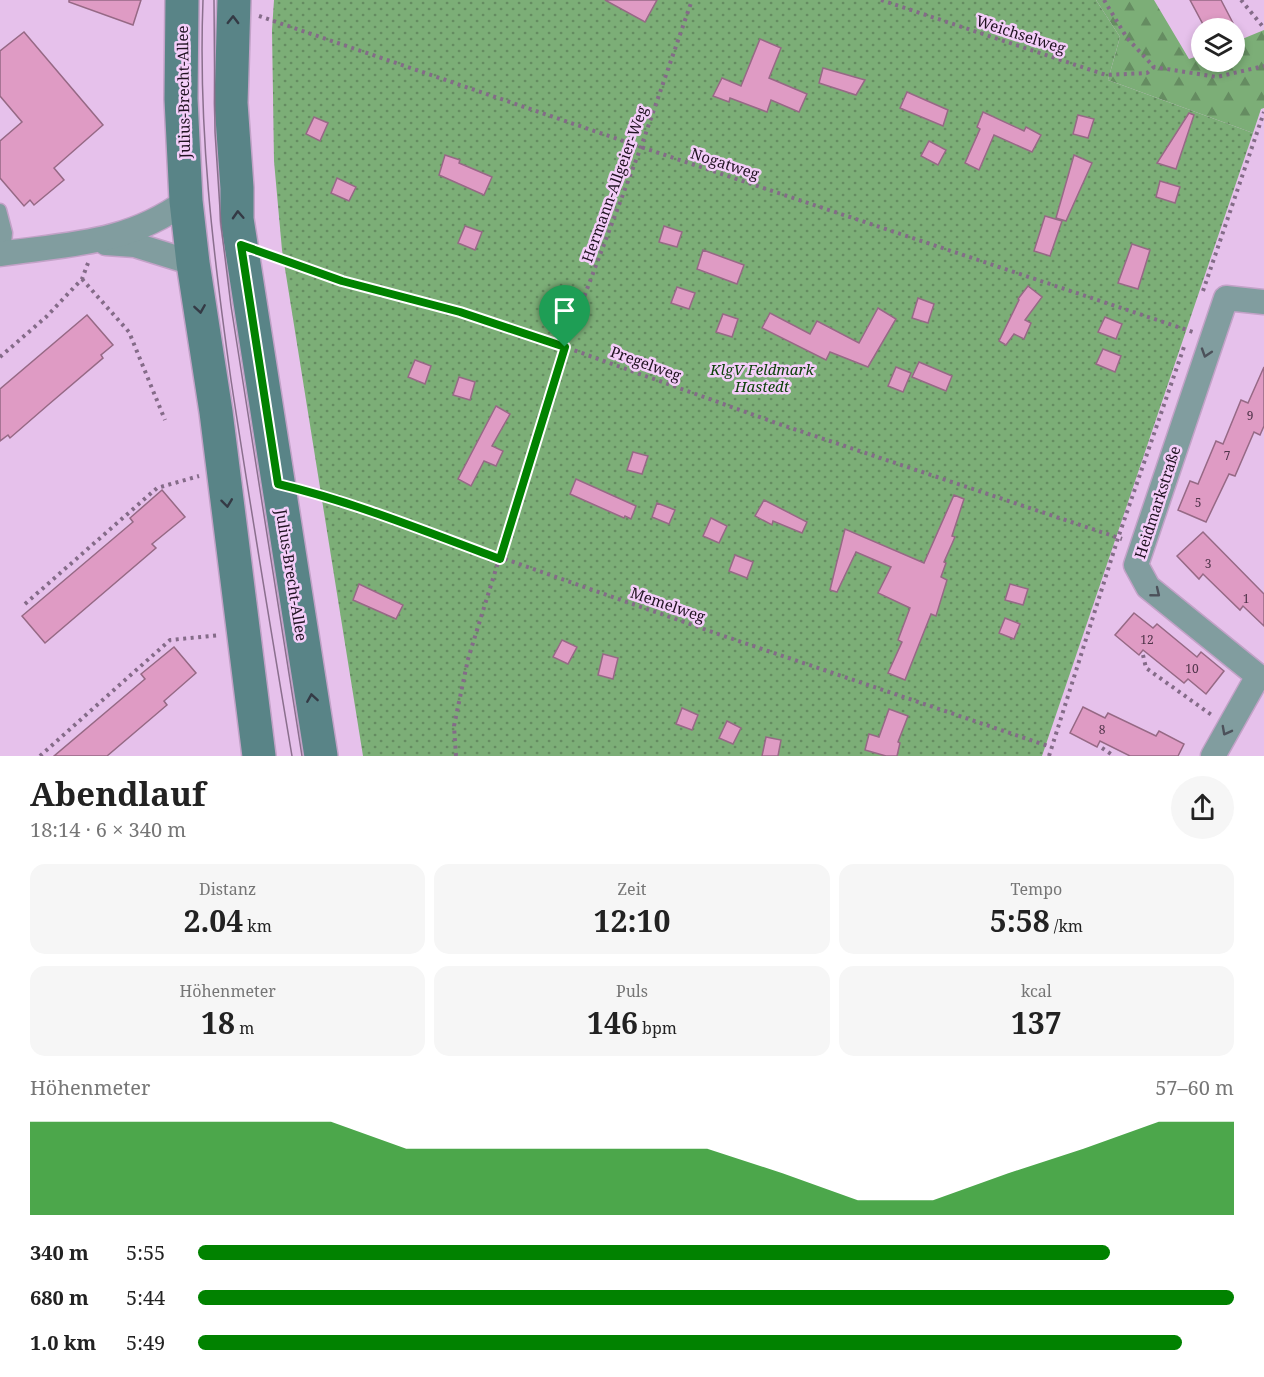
<!DOCTYPE html>
<html lang="de">
<head>
<meta charset="utf-8">
<style>
	:root { --surface:#fff; --page:#f6f6f6; --text:#222; --muted:#767676; --accent:#018200 }
	body { margin:0; font-family:"Noto Serif",serif; background:var(--page); color:var(--text); height:100vh; display:flex; flex-direction:column; font-size:22px; white-space:nowrap }
	* { box-sizing:border-box; margin:0 }
	p { font-size:20px; color:var(--muted) }
	.icon { flex:none; width:33px; height:33px; fill:none; stroke:currentColor; stroke-width:2; stroke-linecap:round; stroke-linejoin:round }
	.map { position:relative; height:756px; overflow:hidden }
	.details { display:flex; flex-direction:column; background:var(--surface); flex:1 }
	.details>* { flex:none }
	.buttons { position:absolute; left:1191px; top:18px; display:grid; gap:12px }
	.buttons a { display:grid; place-items:center; width:54px; height:54px; border-radius:50%; background:var(--surface); box-shadow:0 3px 9px #0003; font-size:30px }
	.pin { position:absolute; display:grid; place-items:center; width:51px; height:51px; color:#fff; margin:-62px -26px; border-radius:50% 50% 50% 0; rotate:-45deg; box-shadow:0 0 6px #0007 }
	.pin .icon { rotate:45deg }
	.round { display:grid; place-items:center; flex:none; width:63px; height:63px; border-radius:32px; background:var(--page) }
	.overview { display:flex; align-items:center; justify-content:space-between; height:102px; padding:0 30px }
	h1 { font-size:33px; font-weight:700; line-height:45px }
	.figures { display:grid; grid-template-columns:repeat(3,1fr); gap:9px; height:102px; padding:6px 30px }
	.figures div { display:grid; align-content:center; border-radius:15px; background:var(--page); text-align:center }
	.figures b { font-size:30px; font-weight:700 }
	.figures small { font-size:16px; font-weight:400 }
	.figures p { font-size:16px }
	.chart { height:168px; padding:12px 30px }
	.chart p { display:flex; justify-content:space-between }
	.chart svg { width:100%; height:108px; margin-top:6px; fill:var(--accent); opacity:.7 }
	ul { padding:0 30px; list-style:none; font-size:20px }
	li { display:grid; grid-template-columns:96px 72px 1fr; align-items:center; height:45px }
	li i { height:15px; border-radius:8px; background:var(--accent) }
	.map>svg:first-child { display:block }
	.forest { fill:url(#forest-firs) }
	.garden { fill:url(#garden-dots) }
	.building { fill:#df9bc4; stroke:#966985; stroke-width:1.5 }
	.lines { fill:none; stroke-linecap:round; stroke-linejoin:round }
	.service-casing { stroke:#c2a2c7; stroke-width:15 }
	.minor-casing { stroke:#c2a2c7; stroke-width:27 }
	.secondary-casing { stroke:#c2a2c7; stroke-width:36 }
	.path { stroke:#846b88; stroke-width:4; stroke-dasharray:3 4.5; stroke-linecap:butt }
	.service { stroke:#819d9f; stroke-width:12 }
	.minor { stroke:#819d9f; stroke-width:24 }
	.secondary { stroke:#598487; stroke-width:33 }
	.tram { stroke:#8a6f8d; stroke-width:1.5 }
	.oneway { stroke:#343a45 }
	.oneway2 { stroke:#4c515a }
	.route-casing { stroke:#fff; stroke-width:12 }
	.route { stroke:#018200; stroke-width:8 }
	.labels { text-anchor:middle; dominant-baseline:central; stroke-width:5; stroke-linejoin:round; paint-order:stroke }
	.number-label { font-size:12px; fill:#50344a }
	.street-label { font-size:15px; fill:#201221; stroke:#f4cef9 }
	.park-label { font-size:15px; font-style:italic; fill:#0e430b; stroke:#f4cef9 }
</style>
</head>
<body>
<div class="map">
<svg width="1264" height="756" viewBox="0 0 1264 756">
	<defs>
		<pattern id="forest-firs" width="22" height="20" patternUnits="userSpaceOnUse" patternTransform="scale(1.5)"><rect width="22" height="20" fill="#7cae77"/><path d="M5 1l3.5 6h-7zM16 11l3.5 6h-7z" fill="#658c61"/></pattern>
		<pattern id="garden-dots" width="8" height="8" patternUnits="userSpaceOnUse" patternTransform="scale(1.5)"><rect width="8" height="8" fill="#7cae77"/><path d="M2 2h.1M6 6h.1" fill="none" stroke="#658c61" stroke-width="1.8" stroke-linecap="round"/></pattern>
	</defs>
	<rect width="100%" height="100%" fill="#e6c1eb"/>
	<polygon class="forest" points="1096,0 1154,0 1189,59 1201,55 1202,62 1234,62 1235,42 1264,30 1264,108 1261,109 1253,133 1108,80 1120,37"/>
	<polygon class="garden" points="274,0 1096,0 1120,37 1108,80 1253,133 1042,756 363,756 282,250 274,161 272,30"/>
	<g class="building">
		<polygon points="69,0 141,0 133,25 69,2"/>
		<polygon points="605,0 657,0 645,22"/>
		<polygon points="1190,0 1221,0 1233,23 1221,28 1205,28"/>
		<polygon points="24,32 103,125 54,168 64,180 34,205 30,200 24,206 0,178 0,141 22,122 0,96 0,51"/>
		<polygon points="760,39 781,48 769,78 807,94 799,112 771,100 767,112 730,98 729,102 713,96 722,78 741,86"/>
		<polygon points="823,68 865,80 856,95 819,83"/>
		<polygon points="907,92 948,110 943,126 900,108"/>
		<polygon points="983,112 1024,131 1026,127 1041,135 1032,152 994,135 979,170 965,163 980,129 977,127"/>
		<polygon points="1189,113 1194,115 1176,169 1157,163"/>
		<polygon points="1078,115 1094,119 1088,138 1073,134"/>
		<polygon points="314,117 328,123 320,141 306,134"/>
		<polygon points="929,141 946,150 938,165 921,156"/>
		<polygon points="445,155 460,160 459,163 492,177 484,195 439,175"/>
		<polygon points="1074,155 1092,163 1066,221 1056,218"/>
		<polygon points="337,178 356,187 349,201 331,193"/>
		<polygon points="1160,181 1180,187 1175,203 1156,197"/>
		<polygon points="1045,216 1062,221 1050,256 1034,251"/>
		<polygon points="465,226 482,232 475,250 458,243"/>
		<polygon points="664,226 682,232 677,247 659,242"/>
		<polygon points="1132,244 1150,250 1138,289 1118,283"/>
		<polygon points="703,250 744,265 737,284 697,269"/>
		<polygon points="1028,286 1042,297 1025,320 1031,323 1024,339 1014,334 1006,345 999,341 1019,300 1018,299"/>
		<polygon points="677,287 695,293 689,309 671,303"/>
		<polygon points="918,298 934,304 928,323 912,318"/>
		<polygon points="878,308 896,319 868,367 830,352 826,360 762,328 770,313 810,334 817,321 859,343"/>
		<polygon points="723,314 738,319 732,337 716,332"/>
		<polygon points="87,315 113,345 101,355 103,358 48,405 10,438 8,435 0,441 0,389"/>
		<polygon points="1105,317 1122,324 1116,339 1098,332"/>
		<polygon points="1103,349 1121,356 1115,372 1096,364"/>
		<polygon points="415,360 431,366 425,384 408,377"/>
		<polygon points="919,362 952,376 946,391 912,377"/>
		<polygon points="896,367 911,373 903,392 888,386"/>
		<polygon points="1264,367 1264,426 1260,435 1254,432 1235,476 1229,474 1206,522 1178,510 1190,481 1198,484 1216,441 1223,444 1241,400 1248,403"/>
		<polygon points="459,377 475,382 470,400 453,395"/>
		<polygon points="496,406 510,414 492,446 503,451 496,466 484,461 471,486 458,479"/>
		<polygon points="633,452 648,456 642,474 627,470"/>
		<polygon points="576,479 636,506 631,519 625,516 624,518 570,494"/>
		<polygon points="162,490 185,517 152,544 156,548 45,643 22,616 133,522 130,518"/>
		<polygon points="954,495 964,499 952,536 955,537 944,562 946,563 941,577 947,580 936,616 931,614 905,680 888,673 902,642 898,640 910,608 878,593 891,567 856,552 837,592 830,590 845,529 924,563"/>
		<polygon points="764,500 807,522 802,533 773,521 772,525 755,516"/>
		<polygon points="657,503 675,510 669,524 652,517"/>
		<polygon points="711,518 727,526 719,543 703,536"/>
		<polygon points="1203,532 1264,594 1264,626 1243,606 1240,610 1203,574 1199,579 1177,556"/>
		<polygon points="735,555 753,562 747,578 729,571"/>
		<polygon points="359,584 403,605 396,619 353,600"/>
		<polygon points="1010,584 1028,589 1023,605 1005,600"/>
		<polygon points="1134,613 1153,628 1157,624 1197,657 1201,652 1224,671 1206,694 1188,679 1184,683 1143,650 1139,655 1115,635"/>
		<polygon points="1005,618 1020,624 1014,639 999,633"/>
		<polygon points="562,640 577,647 568,664 553,657"/>
		<polygon points="174,647 196,673 164,701 167,705 107,756 54,756 145,679 141,674"/>
		<polygon points="603,654 618,658 613,679 598,675"/>
		<polygon points="1083,707 1105,718 1108,713 1156,736 1159,731 1184,744 1178,756 1130,756 1100,741 1097,747 1070,733"/>
		<polygon points="682,708 698,715 692,730 676,724"/>
		<polygon points="889,709 908,716 898,742 900,743 897,756 886,756 865,750 869,734 879,737"/>
		<polygon points="727,721 741,728 733,744 719,738"/>
		<polygon points="766,737 781,740 778,756 762,756"/>
	</g>
	<g class="lines">
		<defs>
			<polyline id="service" points="0,210 6,233 4,254"/>
			<g id="minor">
				<polyline points="106,243 135,245 193,263"/>
				<path d="M0 254C69 244 128 244 186 201"/>
				<polyline points="1213,756 1258,676 1148,587 1136,565 1226,298 1264,302"/>
			</g>
			<g id="secondary">
				<polyline points="182,0 181,99 186,201 193,263 216,412 259,756"/>
				<polyline points="234,0 231,103 237,188 237,219 321,756"/>
			</g>
		</defs>
		<use href="#service" class="service-casing"/>
		<use href="#minor" class="minor-casing"/>
		<use href="#secondary" class="secondary-casing"/>
		<g class="path">
			<polyline points="881,0 1106,75 1147,73 1154,67"/>
			<polyline points="1104,0 1127,38 1154,67 1217,77 1264,66"/>
			<polyline points="1241,0 1264,28"/>
			<polyline points="259,16 641,147 1193,332"/>
			<polyline points="267,254 342,281 460,312 565,347 779,424 1122,539"/>
			<polyline points="82,279 129,332 165,420"/>
			<polyline points="1203,291 1264,112"/>
			<polyline points="0,357 46,317 82,279 88,263"/>
			<polyline points="306,491 383,516 715,633 1051,747"/>
			<polyline points="25,604 157,488 199,476"/>
			<polyline points="1143,655 1146,668 1213,716"/>
			<polyline points="1102,748 1114,756"/>
			<polyline points="40,756 170,640 220,635"/>
			<polyline points="456,756 454,726 468,659 565,347 641,147 692,0"/>
			<polyline points="1049,756 1118,538 1185,344"/>
		</g>
		<use href="#service" class="service"/>
		<use href="#minor" class="minor"/>
		<use href="#secondary" class="secondary"/>
		<g class="tram">
			<path d="M203 0C198 128 213 253 231 380 250 505 271 631 292 756"/>
			<polyline points="214,0 215,132 221,225 231,306 302,756"/>
		</g>
	</g>
	<defs><path id="oneway-chevron" d="M-2-3.5L2.5 0L-2 3.5" fill="none" stroke-width="1.6" stroke-linecap="round" stroke-linejoin="round" transform="scale(1.5)"/></defs>
	<g class="oneway">
		<use href="#oneway-chevron" transform="translate(233 20) rotate(-89)"/>
		<use href="#oneway-chevron" transform="translate(238 215) rotate(-93)"/>
		<use href="#oneway-chevron" transform="translate(200 309) rotate(81)"/>
		<use href="#oneway-chevron" transform="translate(227 503) rotate(83)"/>
		<use href="#oneway-chevron" transform="translate(312 698) rotate(-99)"/>
	</g>
	<g class="oneway2">
		<use href="#oneway-chevron" transform="translate(1206 353) rotate(108)"/>
		<use href="#oneway-chevron" transform="translate(1156 593) rotate(39)"/>
		<use href="#oneway-chevron" transform="translate(1226 731) rotate(118)"/>
	</g>
	<g class="lines">
		<defs>
			<path id="route" d="M241 245 342 281 460 312 565 347 500 559C427 532 354 502 278 484Z"/>
		</defs>
		<use href="#route" class="route-casing"/>
		<use href="#route" class="route"/>
	</g>
	<g class="labels">
		<g class="number-label">
			<text x="1250" y="415">9</text>
			<text x="1227" y="455">7</text>
			<text x="1198" y="502">5</text>
			<text x="1208" y="563">3</text>
			<text x="1246" y="598">1</text>
			<text x="1147" y="639">12</text>
			<text x="1192" y="668">10</text>
			<text x="1102" y="729">8</text>
		</g>
		<g class="street-label">
			<text transform="translate(1021 34) rotate(18)">Weichselweg</text>
			<text transform="translate(183 92) rotate(-91)">Julius-Brecht-Allee</text>
			<text transform="translate(725 163) rotate(18)">Nogatweg</text>
			<text transform="translate(614 184) rotate(-70)">Hermann-Allgeier-Weg</text>
			<text transform="translate(646 363) rotate(20)">Pregelweg</text>
			<text transform="translate(1157 502) rotate(-72)">Heidmarkstraße</text>
			<text transform="translate(292 575) rotate(81)">Julius-Brecht-Allee</text>
			<text transform="translate(668 604) rotate(19)">Memelweg</text>
		</g>
		<g class="park-label">
			<text x="762" y="369">KlgV Feldmark<tspan x="762" dy="17">Hastedt</tspan></text>
		</g>
	</g>
</svg>
<div class="buttons">
<a><svg class="icon" aria-label="layers" viewBox="0 0 24 24"><path d="M12 4l9 5-9 5-9-5zM3 14l9 5 9-5"/></svg></a>
</div>
<div class="pin" style="left:565px;top:347px;background:#1e9e55"><svg class="icon" aria-label="arrive" viewBox="0 0 24 24"><path d="M6 21V4h12l-3 4 3 4H6"/></svg></div>
</div>
<section class="details">
<div class="overview"><div><h1>Abendlauf</h1><p>18:14 · 6 × 340 m</p></div><a class="round"><svg class="icon" aria-label="share" viewBox="0 0 24 24"><path d="M12 15V3M7 8l5-5 5 5M5 13v7h14v-7"/></svg></a></div>
<div class="figures">
<div><p>Distanz</p><b>2.04<small> km</small></b></div>
<div><p>Zeit</p><b>12:10</b></div>
<div><p>Tempo</p><b>5:58<small> /km</small></b></div>
</div>
<div class="figures">
<div><p>Höhenmeter</p><b>18<small> m</small></b></div>
<div><p>Puls</p><b>146<small> bpm</small></b></div>
<div><p>kcal</p><b>137</b></div>
</div>
<div class="chart"><p><span>Höhenmeter</span>57–60 m</p>
<svg viewBox="0 0 160 44" preserveAspectRatio="none"><path d="M0 44V6L10 6L20 6L30 6L40 6L50 17L60 17L70 17L80 17L90 17L100 27L110 38L120 38L130 27L140 17L150 6L160 6V44z"/></svg>
</div>
<ul>
<li><b>340 m</b>5:55<i style="width:88%"></i></li>
<li><b>680 m</b>5:44<i style="width:100%"></i></li>
<li><b>1.0 km</b>5:49<i style="width:95%"></i></li>
</ul>
</section>
</body>
</html>
